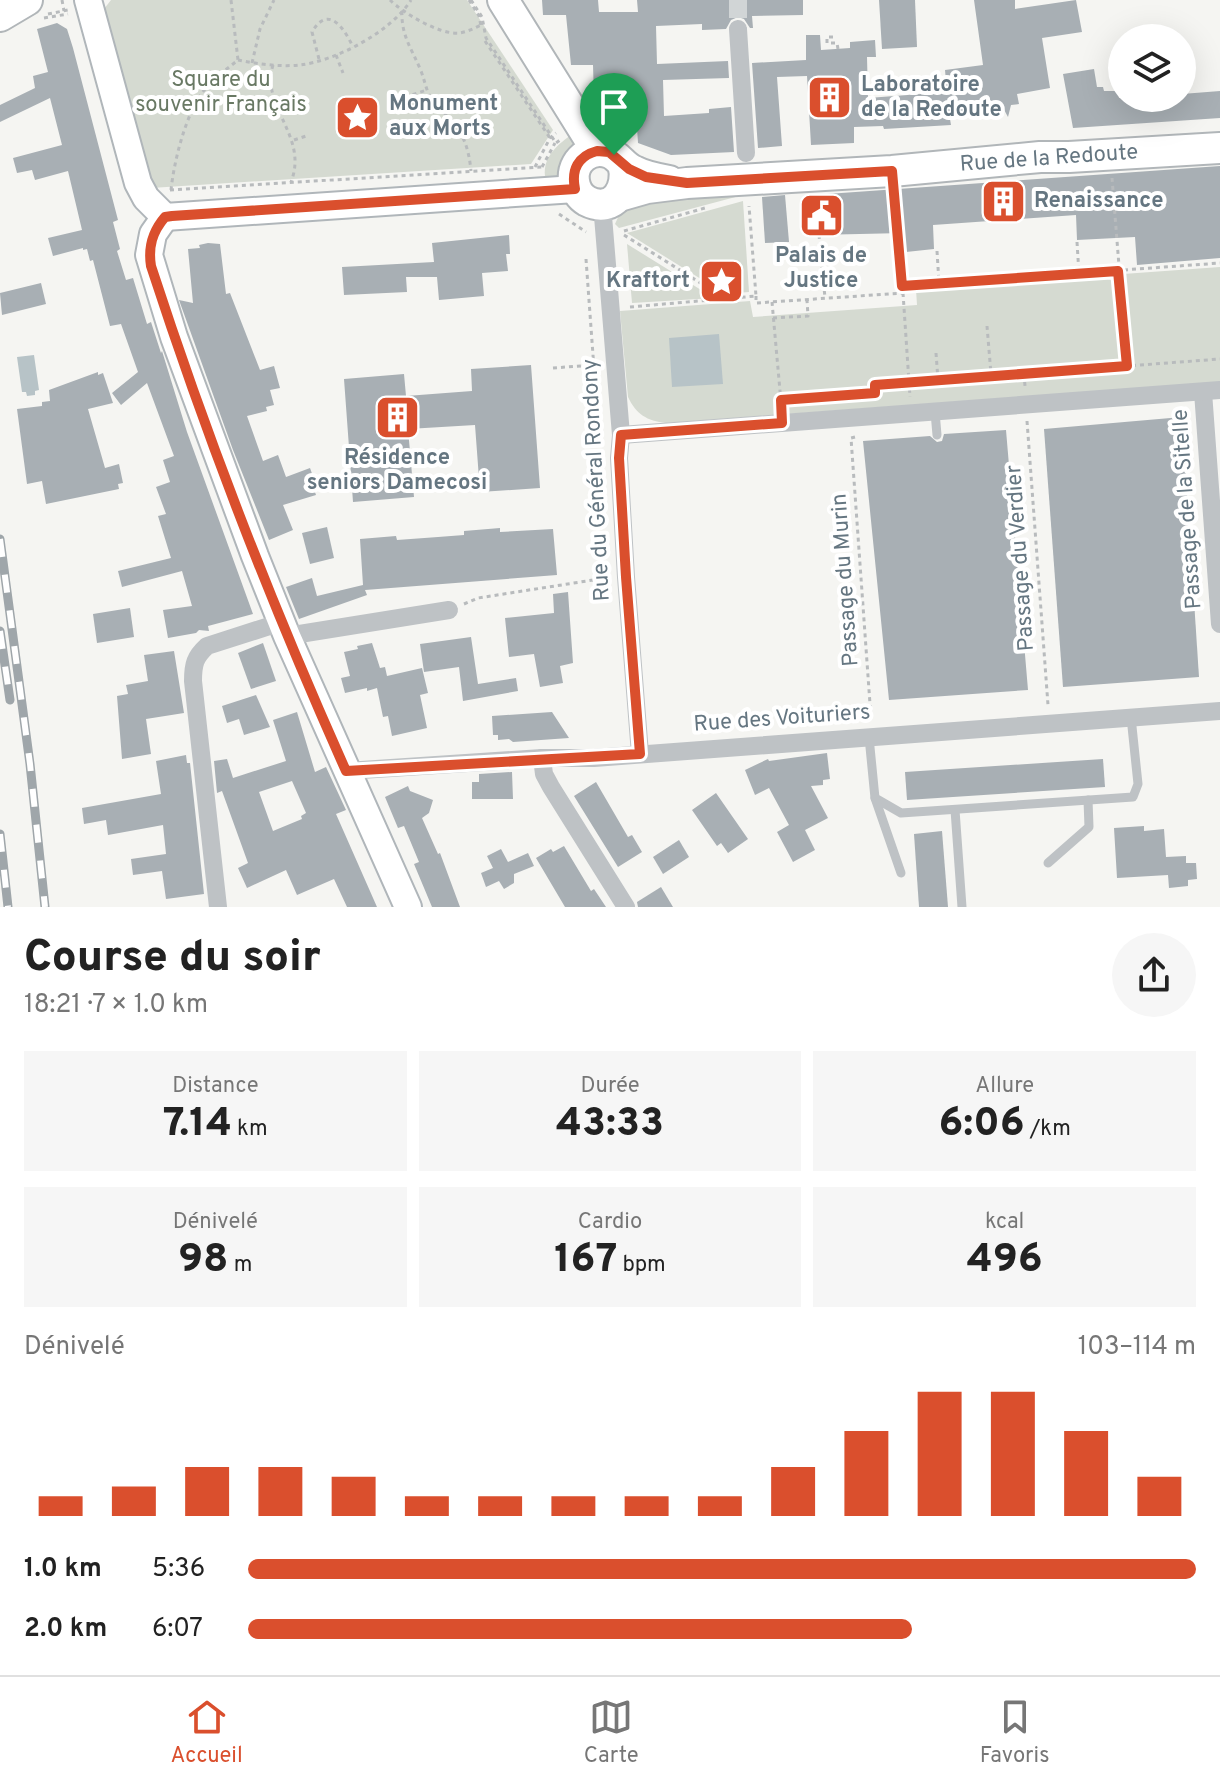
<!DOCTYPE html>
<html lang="fr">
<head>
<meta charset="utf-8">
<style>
	:root { --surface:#fff; --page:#f6f6f6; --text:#222; --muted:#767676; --line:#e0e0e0; --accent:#da4f2d }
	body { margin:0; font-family:Overpass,sans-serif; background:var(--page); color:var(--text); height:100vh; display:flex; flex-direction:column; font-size:30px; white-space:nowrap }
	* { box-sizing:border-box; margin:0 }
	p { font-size:26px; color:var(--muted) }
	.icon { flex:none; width:44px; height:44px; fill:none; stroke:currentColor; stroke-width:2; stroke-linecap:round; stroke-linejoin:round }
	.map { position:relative; height:907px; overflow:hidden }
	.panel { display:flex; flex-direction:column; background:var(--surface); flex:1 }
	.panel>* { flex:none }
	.fabs { position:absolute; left:1108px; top:24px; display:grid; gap:16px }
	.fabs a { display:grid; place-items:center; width:88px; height:88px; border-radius:50%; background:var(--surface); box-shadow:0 8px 32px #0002; font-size:40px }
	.pin { position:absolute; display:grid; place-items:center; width:68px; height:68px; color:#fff; margin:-82px -34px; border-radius:50% 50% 50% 0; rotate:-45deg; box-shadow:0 0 8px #0007 }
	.pin .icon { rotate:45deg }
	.round { display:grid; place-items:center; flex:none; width:84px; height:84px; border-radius:42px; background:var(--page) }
	.overview { display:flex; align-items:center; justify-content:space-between; height:136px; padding:0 24px }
	h1 { font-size:44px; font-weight:800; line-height:60px }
	.stats { display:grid; grid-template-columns:repeat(3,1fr); gap:12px; height:136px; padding:8px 24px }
	.stats div { display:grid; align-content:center; border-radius:0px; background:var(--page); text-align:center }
	.stats b { font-size:40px; font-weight:800 }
	.stats small { font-size:22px; font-weight:400 }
	.stats p { font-size:22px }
	.chart { height:224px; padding:16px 24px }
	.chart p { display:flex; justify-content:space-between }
	.chart svg { width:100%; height:144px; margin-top:8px; stroke:var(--accent); stroke-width:6 }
	ul { padding:0 24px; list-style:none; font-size:26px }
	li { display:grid; grid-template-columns:128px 96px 1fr; align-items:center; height:60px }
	li i { height:20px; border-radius:10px; background:var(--accent) }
	.tab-bar { display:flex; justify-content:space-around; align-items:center; height:112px; border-top:2px solid var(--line); background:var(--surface); font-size:22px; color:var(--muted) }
	.tab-bar a { display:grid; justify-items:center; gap:4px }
	.tab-bar .on { color:var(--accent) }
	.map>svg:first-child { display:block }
	.green { fill:#d5dad1 }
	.water { fill:#b7c3c7 }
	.building { fill:#a8afb4; fill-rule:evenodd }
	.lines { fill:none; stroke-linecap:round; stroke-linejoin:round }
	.street-tunnel { stroke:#d1d5d6; stroke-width:18; stroke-dasharray:18 9; stroke-linecap:butt }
	.secondary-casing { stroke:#b0b6ba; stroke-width:30 }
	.primary-casing { stroke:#b1b6b9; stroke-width:34 }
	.path { stroke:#b8bbbd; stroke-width:3; stroke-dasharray:4 4; stroke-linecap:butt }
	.lane { stroke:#bec2c5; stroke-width:9 }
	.street { stroke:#bec2c5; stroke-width:18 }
	.secondary { stroke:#fff; stroke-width:26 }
	.primary { stroke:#fff; stroke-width:30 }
	.rail-casing { stroke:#9fa6aa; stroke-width:9 }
	.rail { stroke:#fff; stroke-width:6; stroke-dasharray:18; stroke-linecap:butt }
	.route-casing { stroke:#fff; stroke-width:16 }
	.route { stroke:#da4f2d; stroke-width:10 }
	.labels { text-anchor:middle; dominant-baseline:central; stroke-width:8; stroke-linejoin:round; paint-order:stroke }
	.park-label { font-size:22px; fill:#697964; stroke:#fff }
	.poi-label { font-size:22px; font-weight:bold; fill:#657681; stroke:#fff; text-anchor:start }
	.street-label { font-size:22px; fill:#657681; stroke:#fff }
</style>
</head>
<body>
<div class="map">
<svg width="1220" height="907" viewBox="0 0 1220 907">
	<rect width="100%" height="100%" fill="#f5f5f2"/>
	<g class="green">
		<polygon points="111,0 467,0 553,130 531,164 151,188 104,9"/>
		<path d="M574 133C574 149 563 163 560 179L546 181C540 158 558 144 574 133Z"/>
		<polygon points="743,195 619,228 615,224 620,213 635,200"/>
		<polygon points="743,201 749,292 725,294 627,233"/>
		<polygon points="627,244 714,298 632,303"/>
		<path d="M1220 267V382L666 423C647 421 636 414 628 397L620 311 750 301 753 317 917 305 916 289Z"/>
	</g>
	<g class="water">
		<polygon points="719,334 723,384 672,387 669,338"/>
		<polygon points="34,355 39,390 35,391 35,395 27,396 26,392 22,392 17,357"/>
	</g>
	<g class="building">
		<polygon points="542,0 598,0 599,12 638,12 637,0 803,0 803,15 752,16 753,28 750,28 744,19 738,17 731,20 726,29 702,30 702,24 656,26 657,64 728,61 729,78 663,80 664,116 709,113 709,109 731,107 734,152 671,155 638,143 635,98 594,98 593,65 571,65 566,15 543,15"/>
		<polygon points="879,0 915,0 917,47 882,49"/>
		<polygon points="974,0 1015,0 1015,9 1076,0 1082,32 1042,38 1050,88 1017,94 1019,104 1011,105 1008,117 1002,106 949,113 951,125 884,129 883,126 854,127 854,143 811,145 807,76 777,77 782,146 758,148 752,63 806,60 806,35 820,35 821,50 850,48 850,42 875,40 876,57 867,57 868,98 947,92 945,70 983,65"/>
		<polygon points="57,23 67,29 73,48 118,220 113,222 120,249 117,251 126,280 133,278 147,324 151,322 161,353 162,351 187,432 253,614 208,626 209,631 199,630 196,633 168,638 163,610 192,606 182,571 122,587 118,571 171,558 158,516 166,514 156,487 170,482 163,460 174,456 147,383 121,405 112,393 138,372 121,324 110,326 93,260 90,261 87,249 83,250 83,248 53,256 48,238 82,230 68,171 35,180 32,170 17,173 13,158 62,145 50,98 0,122 0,105 35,88 33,76 48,72 37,29"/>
		<polygon points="1094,69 1097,87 1103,87 1104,91 1118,91 1119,98 1182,98 1182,94 1220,91 1220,118 1073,128 1063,74"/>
		<polygon points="1220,166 1220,258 1137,265 1135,237 1077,240 1076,215 933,225 934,249 906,252 904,233 815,235 813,195"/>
		<polygon points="785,195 789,242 765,243 762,197"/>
		<polygon points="509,235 510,254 506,254 508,271 482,273 484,296 439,300 437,277 406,277 407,292 344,295 342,267 434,262 432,243"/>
		<polygon points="208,243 220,244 226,294 230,293 260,370 274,366 280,388 270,390 274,405 266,407 267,411 247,416 263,461 278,455 286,477 310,468 315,482 312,483 316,495 283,505 293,530 269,540 233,450 179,300 193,303 188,249 200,248 199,245"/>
		<polygon points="41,283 46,304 2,315 0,293"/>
		<polygon points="531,365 540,488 480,492 475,425 408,429 414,497 353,502 344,379 404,374 406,396 472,391 471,369"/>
		<polygon points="98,372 98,375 103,373 113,403 88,409 105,468 119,464 123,483 118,484 119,489 46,504 42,481 27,484 17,409 42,406 42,402 50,401 49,390"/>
		<polygon points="1182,417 1199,677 1063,687 1044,429"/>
		<polygon points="1006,430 1028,690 889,700 863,441 930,436 937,442 942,441 944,434"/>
		<polygon points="327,527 334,558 310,564 302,533"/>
		<polygon points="500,528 500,532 553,529 557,575 365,590 367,595 299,619 286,587 312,578 317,596 363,585 360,539 396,536 397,540 438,537 464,535 464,531"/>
		<polygon points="568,592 573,663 560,666 563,683 540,687 534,654 509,657 505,618 554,613 553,594"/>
		<polygon points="130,608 134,637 97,643 93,614"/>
		<polygon points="471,637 478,684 516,678 518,691 463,701 459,667 424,672 420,644"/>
		<polygon points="263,643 276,681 251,689 238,653"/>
		<polygon points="372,643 380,668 385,667 387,676 422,668 428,693 420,695 427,728 392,736 388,716 383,717 377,688 367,691 367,688 345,693 341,678 350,676 344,652 358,649 357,646"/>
		<polygon points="174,651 184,713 146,719 151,754 122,759 117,696 128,694 126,685 148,681 144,655"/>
		<polygon points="256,695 270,727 244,735 239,719 227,723 222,706"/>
		<path d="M297 712 315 772 326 767 346 810 336 814 377 907H347L334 879 297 895 286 870 247 888 238 868 248 863 222 791 217 793 214 761 227 759 233 778 286 761 273 720ZM292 781 306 813 301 816 302 819 273 831 259 792Z"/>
		<polygon points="552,712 569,738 513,742 509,739 498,740 498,735 493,735 492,716"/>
		<polygon points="827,753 830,779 823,780 823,785 811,786 828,818 805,830 815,850 793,862 777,832 789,825 769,788 755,795 745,770 768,759 769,761"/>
		<polygon points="186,755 187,763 190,763 204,894 166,899 162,871 133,875 131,859 166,854 163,825 108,835 106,820 84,824 82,808 161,794 156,761"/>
		<polygon points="1103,759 1105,787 907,800 905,772"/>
		<polygon points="512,772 513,799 472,799 472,782 479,782 479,774"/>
		<polygon points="596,782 628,837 632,835 642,852 618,867 574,796"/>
		<polygon points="408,786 410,791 433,800 429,813 422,818 438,854 440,853 460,907 432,907 414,864 419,862 404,826 398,828 385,797"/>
		<polygon points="716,793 748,839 728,853 721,843 717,846 692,810"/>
		<polygon points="1144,826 1144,831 1164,829 1166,857 1186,856 1186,863 1196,863 1197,879 1188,880 1188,886 1169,888 1168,875 1117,878 1114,828"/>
		<polygon points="942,831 948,907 919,907 914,834"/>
		<polygon points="679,840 689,857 663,874 653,857"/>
		<polygon points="564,846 591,891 594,889 606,907 565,907 536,858 551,849 553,852"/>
		<polygon points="501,849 508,862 528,853 534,866 514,874 514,883 504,889 499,881 486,887 481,873 493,868 487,856"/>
		<polygon points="661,887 673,907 638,907 637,902"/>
	</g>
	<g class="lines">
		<polyline class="street-tunnel" points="738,0 738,29"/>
		<defs>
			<g id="secondary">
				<polyline points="88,0 138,183 146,198 165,217"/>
				<polyline points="165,217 153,234 149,255 174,337 255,556 287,636 408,907"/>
				<polyline points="165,217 575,189"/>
			</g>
			<g id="primary">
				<polyline points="503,0 597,151"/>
				<polyline points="0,16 27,0"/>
				<path d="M623 164C630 187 614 215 587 201 580 197 575 189 574 181 571 162 590 145 610 153 619 157 624 167 634 171 645 177 657 179 669 181"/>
				<polyline points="619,196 647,188 687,183 892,171 1040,157 1069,157 1220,148"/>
			</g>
		</defs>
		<use href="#secondary" class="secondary-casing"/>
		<use href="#primary" class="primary-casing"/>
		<g class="path">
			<polyline points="62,0 64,11"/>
			<path d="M390 0C403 13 440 35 459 33 467 32 475 28 483 24"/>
			<polyline points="469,0 479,16 481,26"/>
			<polyline points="471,0 482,17 486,38 556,143 560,140"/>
			<path d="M402 11C401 36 412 49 421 71 425 81 426 91 432 100 437 107 444 112 450 119 464 134 469 150 471 171"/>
			<polyline points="48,14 68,10"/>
			<polyline points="44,18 68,14"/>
			<polyline points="833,37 827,37 827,43 837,43 838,49"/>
			<polyline points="485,41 550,138"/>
			<polyline points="336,55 343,73"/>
			<path d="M319 59 312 32C329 3 345 30 353 47"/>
			<path d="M238 60C258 64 280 67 300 65 336 61 392 31 411 0"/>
			<polyline points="252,63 260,29 274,0"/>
			<path d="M273 65C260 107 309 136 291 182"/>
			<polyline points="405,97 427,90"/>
			<polyline points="294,140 309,135"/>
			<polyline points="535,167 550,138 556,133"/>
			<polyline points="542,167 555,143"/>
			<polyline points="1112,178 1127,366"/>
			<polyline points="170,190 542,167"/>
			<path d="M171 190C174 161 186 112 205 89 214 78 227 69 238 60L231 0"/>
			<polyline points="894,194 902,286"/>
			<polyline points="559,214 586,232"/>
			<polyline points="624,231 705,208"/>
			<polyline points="624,235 726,299"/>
			<polyline points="819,235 825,298"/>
			<polyline points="1077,242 1079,274"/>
			<polyline points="937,251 939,283"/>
			<polyline points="586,259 600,451"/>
			<polyline points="903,293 910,397"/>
			<polyline points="756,296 756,303 903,293 902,286 1220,263"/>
			<polyline points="772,302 781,402"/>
			<polyline points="630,307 756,296 749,206"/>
			<polyline points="773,318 808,316 807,300"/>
			<polyline points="987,326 991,374"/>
			<polyline points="936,353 938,380"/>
			<polyline points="553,368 593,365"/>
			<polyline points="1024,374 1025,386"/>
			<polyline points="781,400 875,393 875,385 1220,359"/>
			<polyline points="1027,421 1048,705"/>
			<polyline points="855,437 851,438 871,718"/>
			<polyline points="464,604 478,598 606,578"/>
		</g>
		<g class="lane">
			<polyline points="935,412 937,435"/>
			<polyline points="869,737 875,798 901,813 1133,797 1138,784 1131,717"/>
			<polyline points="875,798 901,873"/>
			<polyline points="955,810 962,907"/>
			<polyline points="1048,863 1089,827 1088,800"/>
		</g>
		<g class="street">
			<polyline points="738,29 746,153"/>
			<polyline points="602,204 621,435 619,458 626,577 640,754"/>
			<polyline points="1203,392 1220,624"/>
			<polyline points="621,435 1220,390"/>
			<polyline points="287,636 449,610"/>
			<polyline points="542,758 544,774 551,787 626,907"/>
			<polyline points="346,771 542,758 594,758 1220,711"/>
			<path d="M218 907 193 681C193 664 195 657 207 646L282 622"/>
		</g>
		<use href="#secondary" class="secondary"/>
		<use href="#primary" class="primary"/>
		<defs>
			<g id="rail">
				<polyline points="0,539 30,764 45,907"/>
				<polyline points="0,631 10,700"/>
				<polyline points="0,834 8,907"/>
			</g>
		</defs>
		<use href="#rail" class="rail-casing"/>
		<use href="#rail" class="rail"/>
	</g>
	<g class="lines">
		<defs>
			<path id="route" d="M597 151 609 152 629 169 646 177 687 183 892 171 902 286 1118 271 1127 366 875 385V393L781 400 782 423 621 435 619 458 626 577 640 754 346 771C272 606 207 438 151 266 148 247 152 232 165 217L172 216 575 189C571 170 578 156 597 151Z"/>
		</defs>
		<use href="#route" class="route-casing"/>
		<use href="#route" class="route"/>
	</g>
	<defs>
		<symbol id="building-square" viewBox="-11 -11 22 22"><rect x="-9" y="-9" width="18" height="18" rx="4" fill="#da4f2d" stroke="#fff"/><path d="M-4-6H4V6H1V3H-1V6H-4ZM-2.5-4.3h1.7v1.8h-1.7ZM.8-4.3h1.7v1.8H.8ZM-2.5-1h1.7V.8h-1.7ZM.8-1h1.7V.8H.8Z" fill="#fff"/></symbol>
		<symbol id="sight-square" viewBox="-11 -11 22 22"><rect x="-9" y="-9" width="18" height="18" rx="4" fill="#da4f2d" stroke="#fff"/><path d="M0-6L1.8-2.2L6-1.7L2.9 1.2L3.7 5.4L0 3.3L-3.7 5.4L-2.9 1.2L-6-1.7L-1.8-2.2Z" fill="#fff"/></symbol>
		<symbol id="civic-square" viewBox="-11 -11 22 22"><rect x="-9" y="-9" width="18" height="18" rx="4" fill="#da4f2d" stroke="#fff"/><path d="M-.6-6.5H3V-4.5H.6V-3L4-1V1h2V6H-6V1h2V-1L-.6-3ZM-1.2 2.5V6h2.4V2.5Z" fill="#fff"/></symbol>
	</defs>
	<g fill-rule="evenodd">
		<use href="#building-square" x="804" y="72" width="51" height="51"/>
		<use href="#sight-square" x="332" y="92" width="51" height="51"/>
		<use href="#building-square" x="978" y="176" width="51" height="51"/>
		<use href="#civic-square" x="796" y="190" width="51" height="51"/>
		<use href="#sight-square" x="696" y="256" width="51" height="51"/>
		<use href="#building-square" x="372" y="392" width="51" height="51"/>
	</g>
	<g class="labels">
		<g class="park-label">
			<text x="221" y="80">Square du<tspan x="221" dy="25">souvenir Français</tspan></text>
		</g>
		<g class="poi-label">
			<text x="861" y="85">Laboratoire<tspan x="861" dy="25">de la Redoute</tspan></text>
			<text x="389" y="104">Monument<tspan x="389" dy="25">aux Morts</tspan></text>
			<text x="1034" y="201">Renaissance</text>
			<text x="821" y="256" text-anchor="middle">Palais de<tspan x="821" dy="25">Justice</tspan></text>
			<text x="690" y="281" text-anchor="end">Kraftort</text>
			<text x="397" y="458" text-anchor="middle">Résidence<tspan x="397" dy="25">seniors Damecosi</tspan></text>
		</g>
		<g class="street-label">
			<text transform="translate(1049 159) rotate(-4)">Rue de la Redoute</text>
			<text transform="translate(597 480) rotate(-93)">Rue du Général Rondony</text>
			<text transform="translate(1188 509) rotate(-94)">Passage de la Sitelle</text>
			<text transform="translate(1021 558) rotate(-94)">Passage du Verdier</text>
			<text transform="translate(846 580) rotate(-94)">Passage du Murin</text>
			<text transform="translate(782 719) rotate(-4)">Rue des Voituriers</text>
		</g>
	</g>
</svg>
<div class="fabs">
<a><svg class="icon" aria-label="layers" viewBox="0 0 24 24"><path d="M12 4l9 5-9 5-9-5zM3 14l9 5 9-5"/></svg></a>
</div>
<div class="pin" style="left:614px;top:155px;background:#1e9e55"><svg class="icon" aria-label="arrive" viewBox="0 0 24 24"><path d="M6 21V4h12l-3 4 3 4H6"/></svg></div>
</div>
<section class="panel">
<div class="overview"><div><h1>Course du soir</h1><p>18:21 · 7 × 1.0 km</p></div><a class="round"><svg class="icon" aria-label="share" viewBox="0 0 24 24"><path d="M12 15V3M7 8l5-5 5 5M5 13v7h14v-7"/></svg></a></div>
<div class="stats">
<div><p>Distance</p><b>7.14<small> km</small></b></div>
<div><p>Durée</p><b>43:33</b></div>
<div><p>Allure</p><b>6:06<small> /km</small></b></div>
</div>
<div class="stats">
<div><p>Dénivelé</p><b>98<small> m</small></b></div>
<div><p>Cardio</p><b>167<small> bpm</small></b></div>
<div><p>kcal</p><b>496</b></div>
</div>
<div class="chart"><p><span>Dénivelé</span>103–114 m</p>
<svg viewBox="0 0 160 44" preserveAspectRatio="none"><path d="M5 44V38M15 44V35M25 44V29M35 44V29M45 44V32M55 44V38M65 44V38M75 44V38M85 44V38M95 44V38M105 44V29M115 44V18M125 44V6M135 44V6M145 44V18M155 44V32"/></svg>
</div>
<ul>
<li><b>1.0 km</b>5:36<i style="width:100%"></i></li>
<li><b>2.0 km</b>6:07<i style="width:70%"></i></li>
</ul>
</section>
<nav class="tab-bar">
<a class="on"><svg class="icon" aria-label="home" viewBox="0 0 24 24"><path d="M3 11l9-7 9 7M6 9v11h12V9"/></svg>Accueil</a>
<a><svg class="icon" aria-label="map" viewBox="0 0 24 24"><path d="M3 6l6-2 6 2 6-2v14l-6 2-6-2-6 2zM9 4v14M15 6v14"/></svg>Carte</a>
<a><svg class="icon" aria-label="saved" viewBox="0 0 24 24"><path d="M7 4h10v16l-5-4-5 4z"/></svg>Favoris</a>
</nav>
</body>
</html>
